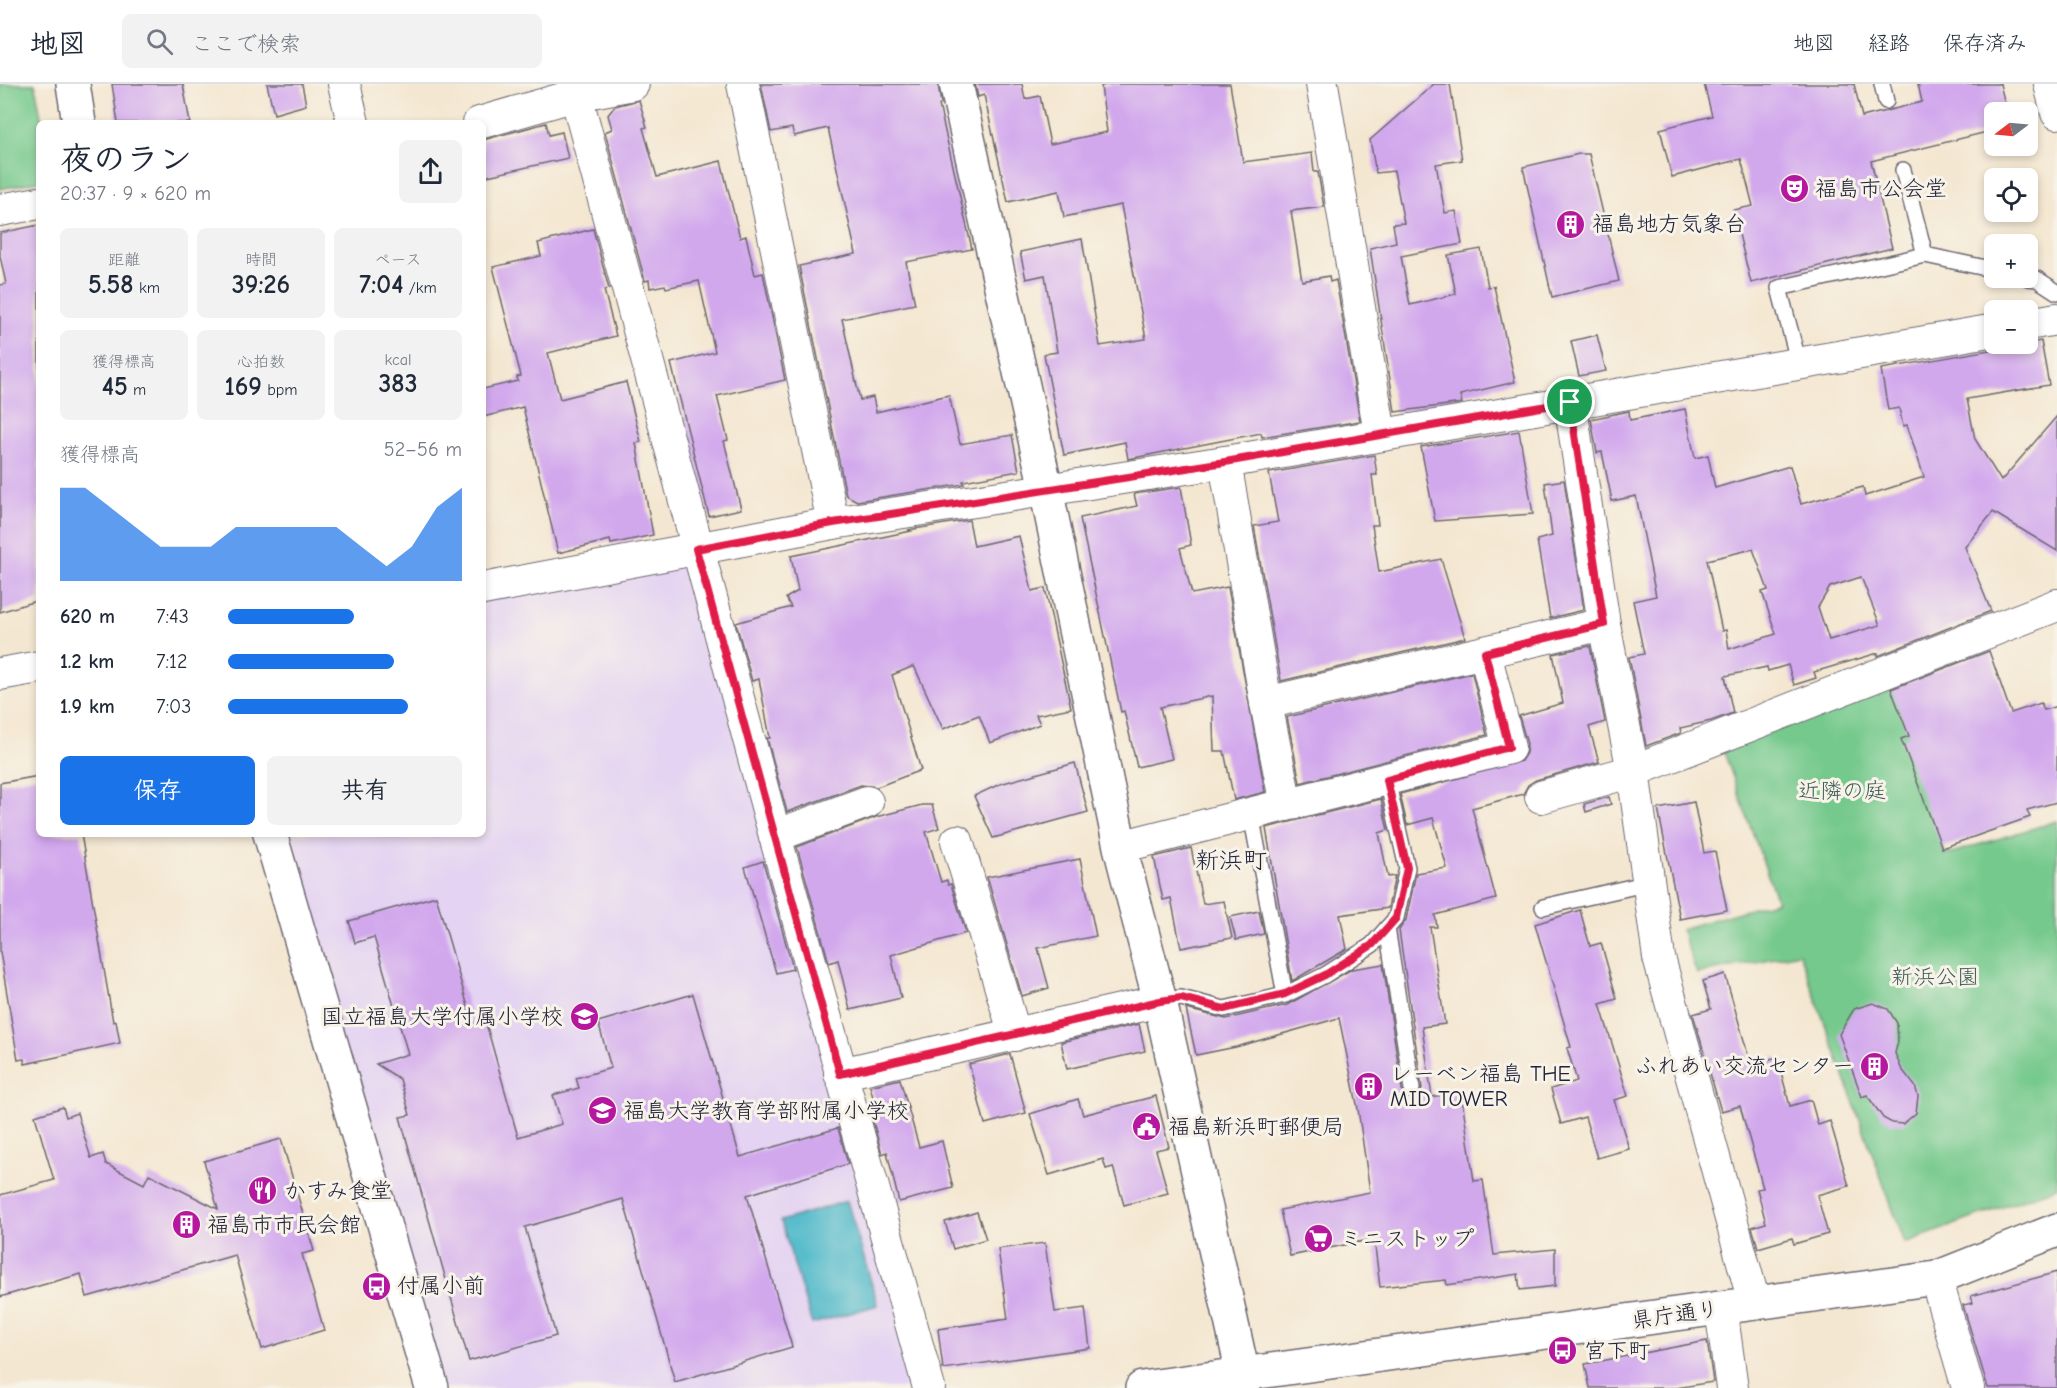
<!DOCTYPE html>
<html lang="ja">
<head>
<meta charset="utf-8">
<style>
	:root { --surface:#fff; --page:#f2f2f3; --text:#1f2937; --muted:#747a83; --line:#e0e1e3; --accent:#1a73e8 }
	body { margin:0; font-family:"Comic Neue","Klee One",sans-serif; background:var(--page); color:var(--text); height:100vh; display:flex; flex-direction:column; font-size:22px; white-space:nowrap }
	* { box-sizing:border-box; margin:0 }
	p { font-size:20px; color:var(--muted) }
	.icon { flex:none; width:33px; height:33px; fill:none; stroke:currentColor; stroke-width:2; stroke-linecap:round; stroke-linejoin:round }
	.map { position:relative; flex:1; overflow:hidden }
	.drawer { position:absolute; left:36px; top:36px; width:450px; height:717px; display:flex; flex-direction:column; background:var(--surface); border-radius:9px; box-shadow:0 3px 9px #0003 }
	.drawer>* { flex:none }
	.needle { width:39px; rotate:254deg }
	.buttons { position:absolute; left:1984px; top:18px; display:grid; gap:12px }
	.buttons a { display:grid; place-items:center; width:54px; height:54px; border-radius:9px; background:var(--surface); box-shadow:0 3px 9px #0003; font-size:30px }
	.pin { position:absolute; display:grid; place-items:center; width:51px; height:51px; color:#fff; margin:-26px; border:3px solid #fff; border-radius:50%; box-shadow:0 2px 6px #0007 }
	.round { display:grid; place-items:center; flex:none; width:63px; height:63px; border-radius:9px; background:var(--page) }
	.overview { display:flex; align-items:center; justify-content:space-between; height:102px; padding:0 24px }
	h1 { font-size:33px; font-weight:700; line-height:45px }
	.stats { display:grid; grid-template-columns:repeat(3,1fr); gap:9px; height:102px; padding:6px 24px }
	.stats div { display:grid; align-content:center; border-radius:9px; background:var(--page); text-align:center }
	.stats b { font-size:26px; font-weight:700 }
	.stats small { font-size:16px; font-weight:400 }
	.stats p { font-size:16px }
	.chart { height:168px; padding:12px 24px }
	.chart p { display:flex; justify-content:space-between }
	.chart svg { width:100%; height:108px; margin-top:6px; fill:var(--accent); opacity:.7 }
	.button { display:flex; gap:12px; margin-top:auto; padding:12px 24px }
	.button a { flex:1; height:69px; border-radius:9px; background:var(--accent); color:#fff; font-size:24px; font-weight:700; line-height:69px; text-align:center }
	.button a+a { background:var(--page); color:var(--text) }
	ul { padding:0 24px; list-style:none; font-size:20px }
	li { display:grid; grid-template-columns:96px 72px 1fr; align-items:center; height:45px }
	li i { height:15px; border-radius:8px; background:var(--accent) }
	header { display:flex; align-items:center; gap:36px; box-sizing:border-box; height:84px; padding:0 30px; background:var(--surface); border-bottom:2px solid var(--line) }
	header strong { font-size:28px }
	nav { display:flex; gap:33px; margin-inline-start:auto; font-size:21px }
	.search { width:420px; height:54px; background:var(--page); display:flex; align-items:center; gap:15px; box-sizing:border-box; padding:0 21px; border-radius:9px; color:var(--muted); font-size:22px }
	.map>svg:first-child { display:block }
	.built { fill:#e4d3f2 }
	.green { fill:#75c98c; stroke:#4c7664; stroke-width:1.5 }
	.water { fill:#4cb8c9; stroke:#376d82; stroke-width:1.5 }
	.building { fill:#d2a8ed; fill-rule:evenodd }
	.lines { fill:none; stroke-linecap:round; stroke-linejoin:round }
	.lane-casing { stroke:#6c6770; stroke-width:18 }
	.street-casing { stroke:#6c6770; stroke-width:34 }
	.secondary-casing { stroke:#6c6770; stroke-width:36 }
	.lane { stroke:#fff; stroke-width:15 }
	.street { stroke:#fff; stroke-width:32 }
	.secondary { stroke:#fff; stroke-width:33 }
	.route-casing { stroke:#fff; stroke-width:12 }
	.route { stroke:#e11d48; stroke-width:8 }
	.labels { text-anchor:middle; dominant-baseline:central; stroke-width:6; stroke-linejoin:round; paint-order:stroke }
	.poi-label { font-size:22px; fill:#22223b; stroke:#f7f3e8; text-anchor:start }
	.park-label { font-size:22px; fill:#3f5c57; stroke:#f7f3e8 }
	.street-label { font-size:22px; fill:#22223b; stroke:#f7f3e8 }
	.neighbourhood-label { font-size:24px; fill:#22223b; stroke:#f7f3e8 }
</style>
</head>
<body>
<header>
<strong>地図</strong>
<div class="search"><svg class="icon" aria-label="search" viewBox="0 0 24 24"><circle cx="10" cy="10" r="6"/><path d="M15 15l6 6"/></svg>ここで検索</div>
<nav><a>地図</a><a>経路</a><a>保存済み</a></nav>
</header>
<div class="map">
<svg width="2057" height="1304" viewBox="0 0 2057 1304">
	<rect width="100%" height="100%" fill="#f7f3e8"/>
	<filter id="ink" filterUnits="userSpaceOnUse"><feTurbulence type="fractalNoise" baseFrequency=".0167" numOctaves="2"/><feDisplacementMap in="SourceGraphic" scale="12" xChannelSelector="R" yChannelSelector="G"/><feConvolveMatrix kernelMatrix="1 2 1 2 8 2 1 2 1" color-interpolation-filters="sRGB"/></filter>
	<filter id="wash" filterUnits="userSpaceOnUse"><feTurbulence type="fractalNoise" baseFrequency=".008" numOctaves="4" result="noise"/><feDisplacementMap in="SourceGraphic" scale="24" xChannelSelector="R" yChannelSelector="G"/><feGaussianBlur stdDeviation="1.35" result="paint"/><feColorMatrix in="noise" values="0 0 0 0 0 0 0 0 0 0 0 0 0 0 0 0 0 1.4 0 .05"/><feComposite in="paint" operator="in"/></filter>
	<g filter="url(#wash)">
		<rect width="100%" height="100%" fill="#f4e7d1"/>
		<polygon class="built" points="696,465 930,1304 432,1304 270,750 483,750 483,503"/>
		<g class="green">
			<polygon points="0,0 35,0 42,39 39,39 39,97 0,105"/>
			<polygon points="1894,586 1945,771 2057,737 2057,1103 1905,1159 1799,869 1697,890 1681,845 1777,817 1719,654"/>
		</g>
		<polygon class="water" points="847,1117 878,1221 812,1240 781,1137"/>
		<g id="blocks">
			<g class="building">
				<polygon points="112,0 183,0 190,39 118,39"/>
				<polygon points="267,0 302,0 306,21 274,30"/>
				<polygon points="761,0 938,0 941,20 939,21 972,165 906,178 915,220 842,235 860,316 873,313 876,328 949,311 960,360 1012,351 1019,387 963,397 964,400 857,417 846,411 799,182 856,170 828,44 794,52 792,44 771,48"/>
				<polygon points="975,0 1022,0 1025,15 1040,12 1050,60 1107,48 1101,2 1113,0 1230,0 1243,78 1312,69 1314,88 1318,88 1324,123 1291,127 1302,197 1329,192 1330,198 1336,196 1360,337 1262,353 1261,349 1128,375 1125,358 1064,371 1044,270 1057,268 1045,191 1026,195 1020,168 1082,155 1100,262 1146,255 1121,121 1064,133 1059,107 1008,118 984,11 978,13"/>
				<polygon points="1434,0 1450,0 1462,76 1436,80 1445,129 1456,127 1462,160 1401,172 1410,221 1456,210 1448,171 1481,165 1488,203 1494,202 1515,298 1460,311 1462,319 1395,328 1370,164 1396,158 1393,140 1404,139 1394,87 1376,89 1370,56"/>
				<polygon points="1704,0 1854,0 1862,33 1922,18 1918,0 2000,0 2007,28 1995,28 1995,46 1871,77 1892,164 1751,199 1733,126 1753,122 1741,75 1672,93 1660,45 1712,32"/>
				<polygon points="639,16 647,43 643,44 657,93 721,77 740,154 746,152 755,191 763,189 785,296 717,312 728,356 724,357 741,425 709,432 671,279 715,268 699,197 666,204 665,201 650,204 649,196 645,197 605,48 612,45 608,31 615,22"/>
				<polygon points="546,39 549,51 562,48 568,74 483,93 483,56"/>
				<polygon points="1579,70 1589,70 1619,197 1552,213 1523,83"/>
				<polygon points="39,141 39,516 0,528 0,201 6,200 0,172 0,149"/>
				<polygon points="593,145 609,205 604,206 616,252 548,269 560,315 626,298 641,358 636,359 653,451 611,460 610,456 558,469 523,323 483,333 483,305 518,297 517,293 521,292 493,183 541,172 538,159"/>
				<polygon points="1597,251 1606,287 1579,292 1571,257"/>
				<path d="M2041 257 2049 301 1967 315 1975 355 2001 397 2057 332V467L1993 428 1965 463 1991 527 1878 572V569L1814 588 1816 594 1794 601 1788 581 1768 587 1767 583 1725 592 1733 629 1711 637 1680 644 1681 649 1646 662 1629 573 1644 570 1633 517 1656 512 1636 412 1612 417 1602 368 1597 369 1591 335 1629 327 1630 336 1685 325 1695 374 1708 371 1715 404 1790 382 1801 420 1863 403 1865 412 1924 393 1907 341 1903 342 1899 324 1888 326 1881 285ZM1753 465 1768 506 1762 508 1776 550 1729 565 1726 546 1722 547 1707 476ZM1861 493 1880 541 1829 556 1818 523 1830 503Z"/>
				<polygon points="1519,347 1533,430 1435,437 1421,363"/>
				<polygon points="1374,371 1377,391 1372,391 1378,441 1372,441 1379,488 1441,475 1465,554 1281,597 1254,442 1278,438 1269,389"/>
				<polygon points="1564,396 1584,526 1550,534 1537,456 1552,452 1545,399"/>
				<polygon points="1181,403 1191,461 1180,464 1192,510 1228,503 1265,708 1234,716 1224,667 1214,667 1212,612 1160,623 1172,675 1137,683 1124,627 1121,628 1080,434 1137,422 1134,410"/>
				<polygon points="969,436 974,462 1019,452 1032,507 1045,504 1071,624 1036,631 1040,640 990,659 979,631 943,645 914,582 892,591 921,686 877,703 861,701 787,728 767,654 770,654 759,595 752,597 736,539 791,523 786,514 798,507 791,472 911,447 908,446"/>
				<polygon points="1590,562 1605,638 1589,643 1599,678 1536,696 1528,701 1523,710 1472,724 1496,815 1435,831 1437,843 1430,843 1445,940 1422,943 1432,1013 1461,1008 1474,1097 1483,1096 1494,1171 1555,1165 1555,1202 1520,1206 1518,1190 1447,1201 1446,1196 1380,1203 1374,1155 1290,1172 1280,1126 1370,1108 1358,1025 1339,934 1236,963 1196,971 1186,925 1226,935 1287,921 1352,885 1383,880 1402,1006 1409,1014 1419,1012 1422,1004 1399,846 1406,836 1416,789 1447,784 1433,734 1407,741 1400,710 1521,677 1526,669 1527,660 1519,632 1563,619 1553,570"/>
				<polygon points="1989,567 2011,629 2041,619 2044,626 2057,622 2057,718 2027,726 2030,733 1942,764 1901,655 1909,652 1891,605"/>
				<polygon points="1472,589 1487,651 1300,699 1287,633"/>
				<polygon points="1075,679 1088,728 993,754 974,712 1000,700"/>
				<polygon points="39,692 39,750 81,750 113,938 116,937 120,959 25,980 24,975 18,976 0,868 0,699"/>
				<polygon points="1609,713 1611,720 1586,728 1584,720"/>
				<polygon points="1381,715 1388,746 1379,749 1388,793 1395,792 1388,824 1340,831 1347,865 1292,897 1266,744"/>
				<polygon points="1694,718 1704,769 1715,767 1727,826 1680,835 1658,725"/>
				<polygon points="922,721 932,721 939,744 926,748 941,798 947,796 948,801 951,800 966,849 891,871 901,914 850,926 838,876 829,879 797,763 876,733"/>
				<polygon points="1191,764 1203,820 1224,817 1232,854 1181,864 1171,814 1163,816 1154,773"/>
				<polygon points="1080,775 1096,852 1038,864 1049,904 1022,912 987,793"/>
				<polygon points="763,777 793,885 776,889 745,783"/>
				<polygon points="436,812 473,940 485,936 518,1053 562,1040 553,1011 579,1004 576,994 611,984 598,938 693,910 740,1073 838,1044 848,1080 747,1111 792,1263 675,1298 623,1115 525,1143 556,1252 469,1277 400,1033 410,1031 400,995 376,980 408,970 374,853 355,859 349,837"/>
				<polygon points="1580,826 1590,862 1601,859 1617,915 1600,920 1628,1012 1614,1016 1629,1065 1597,1074 1585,1033 1561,1040 1551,1005 1577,997 1567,964 1571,963 1535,840"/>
				<polygon points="1259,827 1264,850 1236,856 1230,833"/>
				<polygon points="1725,890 1751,981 1777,973 1790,1022 1811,1016 1818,1041 1830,1037 1849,1102 1817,1111 1828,1150 1794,1160 1792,1154 1758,1164 1752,1143 1766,1139 1757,1105 1763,1104 1740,1022 1721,1027 1693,930 1711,925 1703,897"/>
				<polygon points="1873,919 1888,925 1897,939 1898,958 1895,969 1901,984 1915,1002 1918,1012 1916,1029 1903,1040 1892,1039 1883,1034 1867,1011 1862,1013 1839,950 1854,925"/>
				<polygon points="1139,940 1145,967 1067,985 1061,958"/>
				<polygon points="1010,970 1026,1029 985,1040 969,980"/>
				<polygon points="900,995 919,1063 942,1057 953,1104 899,1118 887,1068 882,1070 872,1034 878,1032 870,1002"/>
				<polygon points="1156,1012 1169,1063 1156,1066 1168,1109 1124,1121 1113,1083 1106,1085 1103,1075 1049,1091 1030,1030 1078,1015 1083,1031"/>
				<polygon points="63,1023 66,1033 77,1029 91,1074 103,1070 106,1080 144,1100 149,1090 218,1125 204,1077 281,1055 314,1167 302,1170 324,1246 262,1265 235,1171 87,1213 81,1190 0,1213 0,1111 54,1096 35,1032"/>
				<polygon points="977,1128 986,1155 953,1165 945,1138"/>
				<polygon points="1045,1159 1055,1228 1085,1224 1090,1264 943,1285 938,1245 1008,1235 998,1165"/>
				<polygon points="2057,1188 2057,1304 1988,1304 1963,1221 1973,1219 1971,1212"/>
				<polygon points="1707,1257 1713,1298 1676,1304 1590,1304 1585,1280"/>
			</g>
		</g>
	</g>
	<g filter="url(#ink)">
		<use href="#blocks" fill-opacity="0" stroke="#6c6770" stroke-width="1.5"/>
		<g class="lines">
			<defs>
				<g id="lane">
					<polyline points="1882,0 1886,17"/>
					<polyline points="1903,86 1925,171 1995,186"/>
					<polyline points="2028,194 2037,195 2057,208"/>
					<polyline points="1799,280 1779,204 1925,171"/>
					<polyline points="1251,730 1285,911"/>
					<polyline points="1543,823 1649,799"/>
					<polyline points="1387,844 1412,1005"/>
					<polyline points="1160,917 1181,914 1224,925 1285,911 1325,891 1372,861 1396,834 1407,784 1387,696"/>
				</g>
				<g id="street">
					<polyline points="344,0 353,39"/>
					<polyline points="573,0 775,752 929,1304"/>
					<polyline points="743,0 833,439"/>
					<polyline points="1322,0 1380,350"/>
					<polyline points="2050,0 2057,29"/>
					<polyline points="479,39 576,11 633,0"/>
					<polyline points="0,126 39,119"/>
					<polyline points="2028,240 2057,235"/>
					<polyline points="1570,318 1604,540 1633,687 1659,874 1754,1218"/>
					<polyline points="1225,378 1266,619 1286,721"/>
					<polyline points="483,505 833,439 1225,378 1995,246"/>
					<polyline points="0,590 39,583"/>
					<polyline points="1266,619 1604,540"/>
					<polyline points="1541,713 1633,687 2057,521"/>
					<polyline points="775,752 867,718"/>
					<polyline points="957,757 1015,951"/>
					<polyline points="1120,763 1509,664 1485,569"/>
					<polyline points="840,990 1160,917"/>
					<polyline points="1936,1194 1968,1304"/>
					<polyline points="1721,1225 1732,1304"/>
				</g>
				<g id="secondary">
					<polyline points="73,0 79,39"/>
					<polyline points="956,0 1046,405 1120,763 1160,917 1243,1290 1243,1304"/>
					<polyline points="270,750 432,1304"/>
					<polyline points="1142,1304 1936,1194 2057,1146"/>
				</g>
			</defs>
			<use href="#lane" class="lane-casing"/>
			<use href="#street" class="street-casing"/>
			<use href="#secondary" class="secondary-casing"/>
			<use href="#lane" class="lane"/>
			<use href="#street" class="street"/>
			<use href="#secondary" class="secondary"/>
		</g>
	</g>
	<g class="lines" filter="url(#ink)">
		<defs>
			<polygon id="route" points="1570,318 1604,540 1485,569 1509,663 1387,696 1407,784 1396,834 1372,861 1325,891 1285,910 1224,925 1181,914 1160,917 840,990 696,465 833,439 1225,378"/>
		</defs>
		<use href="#route" class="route-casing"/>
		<use href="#route" class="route"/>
	</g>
	<defs>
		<symbol id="theatre-disc" viewBox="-11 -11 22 22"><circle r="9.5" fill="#b5179e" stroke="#f7f3e8"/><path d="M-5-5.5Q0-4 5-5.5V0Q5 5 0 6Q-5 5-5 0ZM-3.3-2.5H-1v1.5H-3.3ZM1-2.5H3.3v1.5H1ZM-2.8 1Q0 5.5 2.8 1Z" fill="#fff"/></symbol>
		<symbol id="building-disc" viewBox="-11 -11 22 22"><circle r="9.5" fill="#b5179e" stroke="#f7f3e8"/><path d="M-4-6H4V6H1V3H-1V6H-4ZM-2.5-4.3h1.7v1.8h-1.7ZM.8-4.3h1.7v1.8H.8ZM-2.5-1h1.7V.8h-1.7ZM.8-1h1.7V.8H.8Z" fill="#fff"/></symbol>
		<symbol id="school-disc" viewBox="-11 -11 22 22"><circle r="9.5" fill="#b5179e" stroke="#f7f3e8"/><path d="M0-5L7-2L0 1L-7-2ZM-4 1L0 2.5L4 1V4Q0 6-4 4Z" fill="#fff"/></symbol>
		<symbol id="civic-disc" viewBox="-11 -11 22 22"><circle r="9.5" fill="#b5179e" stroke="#f7f3e8"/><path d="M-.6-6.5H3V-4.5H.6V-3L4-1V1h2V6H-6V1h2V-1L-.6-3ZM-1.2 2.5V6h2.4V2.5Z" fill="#fff"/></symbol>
		<symbol id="restaurant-disc" viewBox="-11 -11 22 22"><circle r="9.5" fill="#b5179e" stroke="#f7f3e8"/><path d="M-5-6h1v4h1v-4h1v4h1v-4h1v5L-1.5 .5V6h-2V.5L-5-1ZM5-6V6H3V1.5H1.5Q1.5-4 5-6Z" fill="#fff"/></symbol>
		<symbol id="supermarket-disc" viewBox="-11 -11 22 22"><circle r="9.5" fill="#b5179e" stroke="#f7f3e8"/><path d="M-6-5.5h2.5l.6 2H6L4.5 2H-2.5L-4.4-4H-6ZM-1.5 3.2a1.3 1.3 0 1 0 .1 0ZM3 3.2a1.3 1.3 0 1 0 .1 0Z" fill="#fff"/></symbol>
		<symbol id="bus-disc" viewBox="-11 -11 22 22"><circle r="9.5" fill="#b5179e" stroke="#f7f3e8"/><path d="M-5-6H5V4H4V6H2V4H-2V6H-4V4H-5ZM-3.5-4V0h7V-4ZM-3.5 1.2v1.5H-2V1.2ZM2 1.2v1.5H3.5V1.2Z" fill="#fff"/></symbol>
	</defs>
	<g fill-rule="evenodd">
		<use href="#theatre-disc" x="1778" y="88" width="33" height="33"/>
		<use href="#building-disc" x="1554" y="124" width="33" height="33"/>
		<use href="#school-disc" x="568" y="916" width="33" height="33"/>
		<use href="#building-disc" x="1858" y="966" width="33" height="33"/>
		<use href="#building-disc" x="1352" y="986" width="33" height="33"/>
		<use href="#school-disc" x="586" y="1010" width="33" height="33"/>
		<use href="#civic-disc" x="1130" y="1026" width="33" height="33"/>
		<use href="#restaurant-disc" x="246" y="1090" width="33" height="33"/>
		<use href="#building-disc" x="170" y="1124" width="33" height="33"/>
		<use href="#supermarket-disc" x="1302" y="1138" width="33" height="33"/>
		<use href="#bus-disc" x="360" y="1186" width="33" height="33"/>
		<use href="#bus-disc" x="1546" y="1250" width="33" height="33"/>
	</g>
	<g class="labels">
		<g class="poi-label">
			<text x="1815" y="105">福島市公会堂</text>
			<text x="1592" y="140">福島地方気象台</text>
			<text x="563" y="933" text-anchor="end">国立福島大学付属小学校</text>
			<text x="1854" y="982" text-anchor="end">ふれあい交流センター</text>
			<text x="1390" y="990">レーベン福島 THE<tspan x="1390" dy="25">MID TOWER</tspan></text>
			<text x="623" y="1027">福島大学教育学部附属小学校</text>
			<text x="1168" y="1043">福島新浜町郵便局</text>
			<text x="284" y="1107">かすみ食堂</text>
			<text x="207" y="1141">福島市市民会館</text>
			<text x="1340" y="1155">ミニストップ</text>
			<text x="397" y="1202">付属小前</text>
			<text x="1584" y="1267">宮下町</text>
		</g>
		<g class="park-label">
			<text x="1842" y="707">近隣の庭</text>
			<text x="1935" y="893">新浜公園</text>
		</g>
		<g class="street-label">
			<text transform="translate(1675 1231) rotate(-8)">県庁通り</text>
		</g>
		<g class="neighbourhood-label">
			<text x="1231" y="776">新浜町</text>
		</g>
	</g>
</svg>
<div class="buttons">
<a><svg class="needle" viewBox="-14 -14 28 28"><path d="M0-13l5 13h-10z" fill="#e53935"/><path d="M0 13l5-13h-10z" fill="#747a83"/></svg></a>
<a><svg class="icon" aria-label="locate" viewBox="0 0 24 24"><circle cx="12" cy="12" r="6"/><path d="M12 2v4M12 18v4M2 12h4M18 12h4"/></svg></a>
<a>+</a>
<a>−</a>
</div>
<div class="pin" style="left:1570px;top:318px;background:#1e9e55"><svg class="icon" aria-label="arrive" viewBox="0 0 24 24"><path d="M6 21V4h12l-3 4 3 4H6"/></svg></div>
<section class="drawer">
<div class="overview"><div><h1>夜のラン</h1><p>20:37 · 9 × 620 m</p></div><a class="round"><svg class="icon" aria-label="share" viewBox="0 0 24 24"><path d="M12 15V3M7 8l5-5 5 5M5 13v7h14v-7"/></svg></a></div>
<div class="stats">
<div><p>距離</p><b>5.58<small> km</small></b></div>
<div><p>時間</p><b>39:26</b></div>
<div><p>ペース</p><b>7:04<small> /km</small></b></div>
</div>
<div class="stats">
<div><p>獲得標高</p><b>45<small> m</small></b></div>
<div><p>心拍数</p><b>169<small> bpm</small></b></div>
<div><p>kcal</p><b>383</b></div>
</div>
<div class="chart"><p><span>獲得標高</span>52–56 m</p>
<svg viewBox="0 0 160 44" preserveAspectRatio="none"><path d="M0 44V6L10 6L20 14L30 22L40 30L50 30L60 30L70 22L80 22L90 22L100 22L110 22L120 30L130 38L140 30L150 14L160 6V44z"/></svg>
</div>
<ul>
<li><b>620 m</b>7:43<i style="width:54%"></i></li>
<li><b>1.2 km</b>7:12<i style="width:71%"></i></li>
<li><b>1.9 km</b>7:03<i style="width:77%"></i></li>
</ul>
<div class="button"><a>保存</a><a>共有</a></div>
</section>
</div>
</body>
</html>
